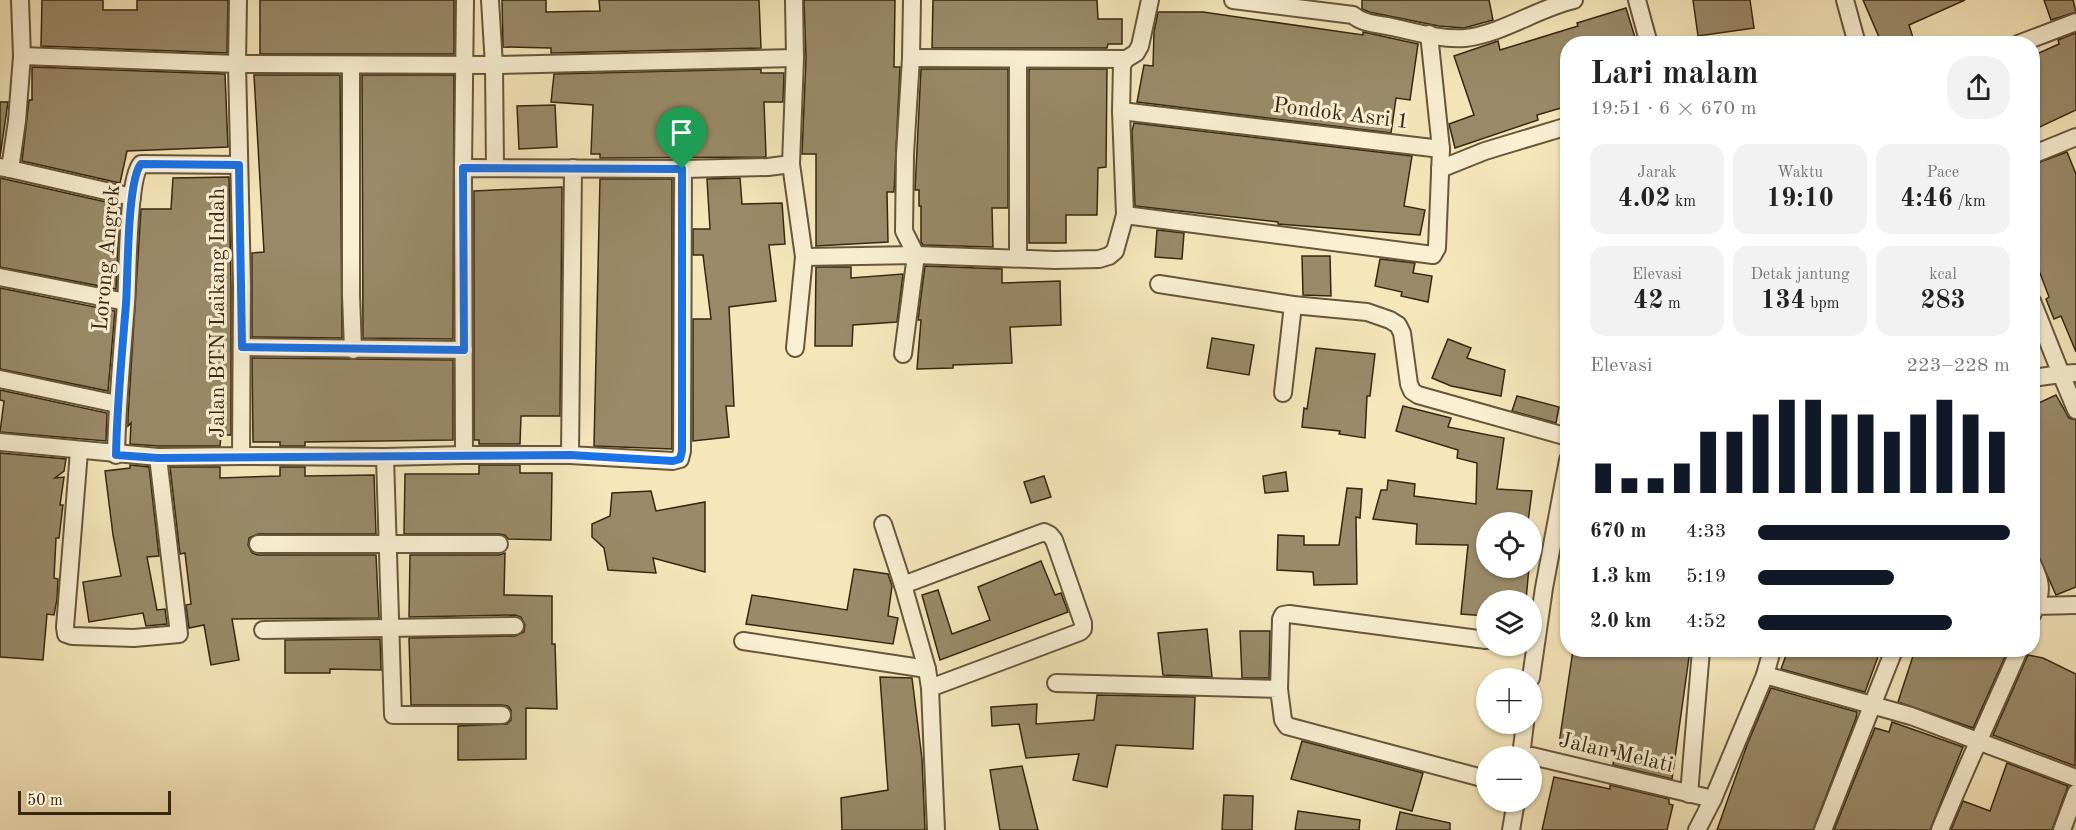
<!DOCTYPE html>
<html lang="id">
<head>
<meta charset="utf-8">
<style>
	:root { --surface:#fff; --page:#f2f2f2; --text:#222; --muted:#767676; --accent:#111827 }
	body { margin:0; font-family:"Old Standard TT",serif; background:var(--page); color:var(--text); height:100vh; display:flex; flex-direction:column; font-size:22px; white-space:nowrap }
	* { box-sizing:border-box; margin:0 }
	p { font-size:20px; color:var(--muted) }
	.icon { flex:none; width:33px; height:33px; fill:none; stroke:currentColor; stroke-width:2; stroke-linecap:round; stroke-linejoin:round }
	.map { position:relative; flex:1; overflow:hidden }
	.sheet { position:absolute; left:1560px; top:36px; width:480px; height:621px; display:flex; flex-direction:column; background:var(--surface); border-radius:24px; box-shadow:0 2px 4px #0004 }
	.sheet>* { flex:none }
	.tools { position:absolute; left:1476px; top:512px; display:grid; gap:12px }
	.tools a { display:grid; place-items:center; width:66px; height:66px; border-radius:50%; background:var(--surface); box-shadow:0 2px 4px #0004; font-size:30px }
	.scale { position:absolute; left:18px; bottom:15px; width:153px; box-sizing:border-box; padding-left:6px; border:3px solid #372611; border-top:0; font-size:16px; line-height:21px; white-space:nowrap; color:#372611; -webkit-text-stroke:4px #f9efd3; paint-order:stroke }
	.pin { position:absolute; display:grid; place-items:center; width:51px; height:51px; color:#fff; margin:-62px -26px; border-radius:50% 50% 50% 0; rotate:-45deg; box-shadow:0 0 6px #0007 }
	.pin .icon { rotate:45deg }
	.round { display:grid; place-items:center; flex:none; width:63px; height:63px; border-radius:24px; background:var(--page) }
	.overview { display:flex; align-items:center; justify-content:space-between; height:102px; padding:0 30px }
	h1 { font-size:33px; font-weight:700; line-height:45px }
	.stats { display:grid; grid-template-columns:repeat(3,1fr); gap:9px; height:102px; padding:6px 30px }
	.stats div { display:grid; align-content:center; border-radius:15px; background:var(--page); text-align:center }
	.stats b { font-size:26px; font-weight:700 }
	.stats small { font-size:16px; font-weight:400 }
	.stats p { font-size:16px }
	.chart { height:168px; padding:12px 30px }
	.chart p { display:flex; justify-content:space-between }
	.chart svg { width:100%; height:108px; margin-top:6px; stroke:var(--accent); stroke-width:6 }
	ul { padding:0 30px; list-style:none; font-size:20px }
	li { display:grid; grid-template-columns:96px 72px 1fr; align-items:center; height:45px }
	li i { height:15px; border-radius:8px; background:var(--accent) }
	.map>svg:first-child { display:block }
	.building { fill:#9a8a69; stroke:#372611; stroke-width:1.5 }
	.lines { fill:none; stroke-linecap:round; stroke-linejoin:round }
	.street-casing { stroke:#67563c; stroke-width:20 }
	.street { stroke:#f9efd3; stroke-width:16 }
	.route-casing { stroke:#fff; stroke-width:12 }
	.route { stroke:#1a73e8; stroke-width:8 }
	.labels { text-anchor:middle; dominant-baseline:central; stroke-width:6; stroke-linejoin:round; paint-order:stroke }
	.street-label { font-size:22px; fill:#372611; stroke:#f9efd3 }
</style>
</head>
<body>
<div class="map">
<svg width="2076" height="830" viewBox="0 0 2076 830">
	<rect width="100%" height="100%" fill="#f6e7bb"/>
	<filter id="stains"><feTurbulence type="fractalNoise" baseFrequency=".00333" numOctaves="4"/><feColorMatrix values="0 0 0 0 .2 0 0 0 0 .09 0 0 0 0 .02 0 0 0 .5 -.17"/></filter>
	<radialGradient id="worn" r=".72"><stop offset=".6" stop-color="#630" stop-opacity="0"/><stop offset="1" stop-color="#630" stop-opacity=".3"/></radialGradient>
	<g class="building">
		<polygon points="42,0 103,0 103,10 137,10 137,0 228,0 227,53 41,46"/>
		<rect x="260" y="0" width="194" height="54"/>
		<polygon points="502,0 546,0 546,12 600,11 599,0 759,0 761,48 551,53 551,48 503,47"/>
		<polygon points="804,0 895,0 894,67 900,67 894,192 887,192 888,242 816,246 816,154 802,154 806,58"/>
		<polygon points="933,0 1097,0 1098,19 1122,19 1122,44 1108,44 1107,48 932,48"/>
		<polygon points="1362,0 1489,0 1493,20 1464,28 1439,26 1369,12 1362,9"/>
		<polygon points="1693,0 1750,0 1754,28 1698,36"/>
		<polygon points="1863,0 1965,0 1909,25 1915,44 1882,44"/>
		<polygon points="2044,0 2073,0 2076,12 2051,20"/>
		<polygon points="1626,8 1637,44 1568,44 1568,106 1537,115 1538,120 1455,148 1449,124 1474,115 1454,56 1498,41 1500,50 1578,26 1577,23"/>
		<polygon points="1158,12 1203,12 1363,35 1363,32 1418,44 1410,100 1396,98 1391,133 1137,102 1144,65 1153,66 1154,32"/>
		<polygon points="2076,33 2076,110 2033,130 2038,141 2032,143 2032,56 2059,44 2058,40"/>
		<polygon points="32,67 225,74 228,147 127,151 120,183 22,161 29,100 32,100"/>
		<polygon points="761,69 761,73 784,73 783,102 764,102 766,157 600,158 600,154 591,154 593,105 551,102 554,74"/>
		<polygon points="921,69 1008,69 1008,208 992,208 993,247 923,245 921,242 921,206 919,206 919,190 915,190"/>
		<polygon points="1029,69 1107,69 1106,167 1098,168 1097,215 1066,215 1066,243 1029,243"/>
		<polygon points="254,75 340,75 342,338 252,337 252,253 264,252"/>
		<polygon points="362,75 454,75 453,339 363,338"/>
		<polygon points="0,102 8,102 0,157"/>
		<polygon points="555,105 557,147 519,149 517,106"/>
		<polygon points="1134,123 1412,156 1404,206 1425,210 1420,235 1278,224 1278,222 1135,206 1132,131"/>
		<polygon points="2067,152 2076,174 2076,352 2061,316 2054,319 2046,299 2049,297 2032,252 2032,165"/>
		<polygon points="229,177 231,286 231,435 221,435 220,446 158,446 130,444 131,423 128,426 128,417 141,209 171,209 173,178"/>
		<polygon points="0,178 115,204 114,208 120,208 116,289 0,267"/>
		<polygon points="740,178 742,204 782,203 785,244 769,245 776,301 729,307 734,406 726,406 729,437 693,441 693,319 711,319 703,255 693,255 693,229 710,229 707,179"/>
		<polygon points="600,179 672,179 672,449 594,446"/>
		<polygon points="562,187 560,416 521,416 520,444 479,444 479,440 474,440 474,191"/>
		<polygon points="1157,230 1184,233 1182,259 1155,257"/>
		<polygon points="1302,256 1330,256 1331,296 1303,295"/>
		<polygon points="1380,259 1415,263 1413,273 1432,276 1428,302 1401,296 1402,292 1375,286"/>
		<polygon points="925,266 1002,269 1002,283 1060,281 1061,325 1010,327 1012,363 953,365 953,368 917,369 921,320 918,320"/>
		<polygon points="816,267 851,267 851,278 903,274 897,322 853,325 852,346 815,346"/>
		<polygon points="0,288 115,311 108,391 0,369"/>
		<polygon points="1212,338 1254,345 1249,375 1207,368"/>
		<polygon points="1448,339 1471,348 1467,358 1505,370 1501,396 1451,386 1432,378"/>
		<polygon points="1316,348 1375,354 1370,396 1367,396 1365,438 1339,434 1340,431 1302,427 1304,408 1307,409"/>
		<polygon points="252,358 453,360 453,440 305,442 305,446 280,446 280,442 253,442"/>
		<polygon points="0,390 107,413 106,441 0,432 4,401 0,400"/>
		<polygon points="2056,395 2069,418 2076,420 2076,587 2056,595 2032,541 2032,406"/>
		<polygon points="1517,396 1559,407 1556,423 1512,411"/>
		<polygon points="1403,406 1451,418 1448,427 1504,438 1497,489 1532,491 1528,522 1486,522 1486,567 1529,567 1526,600 1486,600 1486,616 1461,614 1468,545 1416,544 1417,524 1373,519 1381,490 1387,490 1388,480 1415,484 1414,496 1476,504 1477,463 1457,458 1458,450 1396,431"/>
		<polygon points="0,453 66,459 64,471 55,478 64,477 60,505 63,505 59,538 56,538 54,578 58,579 57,599 54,615 47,614 43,660 0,657"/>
		<polygon points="130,465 149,467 159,556 147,557 157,610 165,609 167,624 146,626 143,613 89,622 83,582 121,576 113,535 105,471 130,468"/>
		<polygon points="479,465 520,465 520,473 552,473 551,540 508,539 505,535 499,534 404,534 405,474 479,474"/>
		<polygon points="170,467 220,467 220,478 280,476 280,467 305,467 305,476 374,475 376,534 258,534 249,538 248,545 252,553 258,555 376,555 379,618 232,619 239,660 211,665 204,625 189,628 186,605 191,604 185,553 180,554"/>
		<polygon points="1286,472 1288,491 1265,493 1263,476"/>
		<polygon points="1044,476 1051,497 1031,503 1024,482"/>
		<polygon points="1347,488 1362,489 1360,518 1356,517 1357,584 1314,585 1313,572 1277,570 1278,535 1304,536 1304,545 1339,545"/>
		<polygon points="651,491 656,511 705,502 705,572 653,558 656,573 608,570 604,548 592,537 592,524 610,516 612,493"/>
		<polygon points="505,553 504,595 552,596 552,644 555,644 557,709 526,708 526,759 458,760 458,726 507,724 511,720 511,710 508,706 502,705 411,705 409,638 515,636 524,632 525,625 521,617 515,615 409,617 410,555 499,555"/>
		<polygon points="1041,561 1055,595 1061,593 1068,612 940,660 922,595 938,590 952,634 990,620 978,587"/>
		<polygon points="854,569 888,574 892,586 888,616 898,618 893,644 746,624 752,595 847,610"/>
		<polygon points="1207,629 1212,677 1163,675 1158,633"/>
		<polygon points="1240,631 1270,631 1269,678 1242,678"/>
		<polygon points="380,639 381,670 330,669 330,673 285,673 285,640"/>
		<polygon points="1573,650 1690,650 1672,779 1613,765 1615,751 1559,744"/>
		<polygon points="1788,650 1864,650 1879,654 1865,692 1781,669"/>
		<polygon points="1915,650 2008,650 1973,728 1898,702"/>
		<polygon points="2028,655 2043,658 2076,674 2075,766 1993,735"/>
		<polygon points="880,677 912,678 922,759 925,830 842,830 841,798 888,790"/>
		<polygon points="1771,688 1857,712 1856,718 1813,830 1717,830 1747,745"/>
		<polygon points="1097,695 1195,697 1193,749 1116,745 1107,787 1073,780 1079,754 1026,758 1019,724 992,726 991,707 1037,704 1036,724 1094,720"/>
		<polygon points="1892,722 1963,747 1930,830 1834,830 1875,728 1889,732"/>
		<polygon points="1302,741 1423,773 1412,811 1291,779"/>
		<polygon points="2007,763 2068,786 2052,830 1951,830 1963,801 1990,811"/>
		<polygon points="1022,766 1038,830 1000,830 990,770"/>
		<polygon points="1554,777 1610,789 1610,785 1669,799 1669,804 1673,805 1667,830 1542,830"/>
		<polygon points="1224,795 1253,796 1252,830 1222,830"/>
		<polygon points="1298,811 1360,820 1359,830 1295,830"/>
		<polygon points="1400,812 1450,823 1450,830 1396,830"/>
	</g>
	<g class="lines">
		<defs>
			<g id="street">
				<polyline points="490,0 494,65 495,168"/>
				<polyline points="794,0 795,58 791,164 804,257 795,348"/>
				<path d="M1233 0 1353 15C1363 24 1379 24 1392 27 1415 32 1442 40 1465 38 1502 34 1538 8 1574 0"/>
				<polyline points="1637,0 1649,44"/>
				<polyline points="1845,0 1857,44"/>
				<polyline points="2018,44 2076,22"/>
				<polyline points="22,56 237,64 494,65 795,58"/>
				<polyline points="911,58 1126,59 1122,65 1121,111 1125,215"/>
				<polyline points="1126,59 1136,53 1140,46 1150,0"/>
				<polyline points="1018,60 1018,258"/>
				<polyline points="351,65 351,295 353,350"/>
				<polyline points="1121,111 1441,149"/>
				<polyline points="2032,155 2076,137"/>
				<polyline points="0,167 10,169 17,121 22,56 20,0"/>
				<polyline points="463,168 465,0"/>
				<polyline points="10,169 132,197"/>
				<polyline points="1440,169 1485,151 1568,126"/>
				<polyline points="804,257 916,255 1055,260 1099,259 1109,256 1115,251 1125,215 1433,255 1437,248 1441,149 1429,34"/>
				<polyline points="0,277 126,302"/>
				<polyline points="1159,284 1293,305 1367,312 1390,320 1398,325 1402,333 1409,384 1412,391 1418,395 1568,437"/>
				<polyline points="2032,301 2061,374 2076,373"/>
				<polyline points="242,347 464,350"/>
				<polyline points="903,354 916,255 904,231 905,154 911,58 912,0"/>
				<polyline points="2032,378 2061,374 2076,410"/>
				<polyline points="0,379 117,404"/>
				<polyline points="1283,393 1293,305"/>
				<polyline points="0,442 158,457 241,456 242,286 237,64 238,0"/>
				<polyline points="79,451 65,627 66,634 72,636 134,638 179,634 158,457"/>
				<path d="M116 455C117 404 122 354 126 304 128 278 127 179 141 164L239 165"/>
				<polyline points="464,455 570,455 673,461 680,459 682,451 683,169"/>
				<polyline points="570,455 573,168"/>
				<polyline points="241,456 385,457 464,455 463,168 683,169 768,167 791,164"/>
				<polyline points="385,457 393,715 502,715"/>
				<polyline points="883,524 903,585"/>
				<polyline points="258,544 499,544"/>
				<path d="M2032 563C2040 580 2043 589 2036 606"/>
				<polyline points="2032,615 2036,606 2076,605"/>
				<polyline points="263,630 515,626"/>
				<polyline points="743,641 927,669"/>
				<polyline points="1765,675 1911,716 2076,778"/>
				<polyline points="1531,678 1544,588 1568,460"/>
				<polyline points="1056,683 1279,689 1283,720 1287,726 1486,779"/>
				<polyline points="930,688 1080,632 1083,629 1083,623 1054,540 1050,535 1044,532 903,585 927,669 930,688 936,830"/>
				<polyline points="1279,689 1281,619 1283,615 1289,614 1486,640"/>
				<polyline points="1521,756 1525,723"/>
				<polyline points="1532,756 1713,799 1697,830"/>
				<polyline points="1689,794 1701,650"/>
				<polyline points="1713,799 1765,675 1772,650"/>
				<polyline points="1511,830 1516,801"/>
				<polyline points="1823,830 1894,650"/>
				<path d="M1940 830C1965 769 1993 710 2019 650"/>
				<polyline points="2062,830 2076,793"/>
			</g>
		</defs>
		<use href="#street" class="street-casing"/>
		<use href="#street" class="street"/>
	</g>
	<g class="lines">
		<defs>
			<path id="route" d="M141 164 239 165 242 347 464 350 463 168 682 169V451L680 459 673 461 570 455 158 458 116 455C117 404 122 354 126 304 128 278 127 180 141 164Z"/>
		</defs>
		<use href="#route" class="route-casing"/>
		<use href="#route" class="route"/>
	</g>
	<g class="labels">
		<g class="street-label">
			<text transform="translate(1341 114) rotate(7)">Pondok Asri 1</text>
			<text transform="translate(107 258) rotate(-85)">Lorong Angrek</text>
			<text transform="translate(218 313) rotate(-90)">Jalan BTN Laikang Indah</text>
			<text transform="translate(1616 753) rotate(13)">Jalan Melati</text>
		</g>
	</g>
	<rect width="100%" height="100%" filter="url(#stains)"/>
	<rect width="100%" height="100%" fill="url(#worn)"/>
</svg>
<div class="tools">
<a><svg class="icon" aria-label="locate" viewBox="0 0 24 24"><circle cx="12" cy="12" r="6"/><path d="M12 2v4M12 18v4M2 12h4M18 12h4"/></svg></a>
<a><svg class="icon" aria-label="layers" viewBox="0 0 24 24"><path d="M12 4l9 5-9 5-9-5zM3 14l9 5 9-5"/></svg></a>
<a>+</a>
<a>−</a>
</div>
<div class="scale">50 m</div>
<div class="pin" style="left:682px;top:169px;background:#1e9e55"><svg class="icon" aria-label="arrive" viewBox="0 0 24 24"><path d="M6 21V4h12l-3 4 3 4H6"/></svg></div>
<section class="sheet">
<div class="overview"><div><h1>Lari malam</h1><p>19:51 · 6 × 670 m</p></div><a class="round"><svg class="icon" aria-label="share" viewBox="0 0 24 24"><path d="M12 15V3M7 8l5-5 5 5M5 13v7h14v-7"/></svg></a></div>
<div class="stats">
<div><p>Jarak</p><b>4.02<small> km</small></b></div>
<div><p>Waktu</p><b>19:10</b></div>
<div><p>Pace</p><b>4:46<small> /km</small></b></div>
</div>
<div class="stats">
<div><p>Elevasi</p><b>42<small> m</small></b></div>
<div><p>Detak jantung</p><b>134<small> bpm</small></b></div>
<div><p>kcal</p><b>283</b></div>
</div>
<div class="chart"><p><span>Elevasi</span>223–228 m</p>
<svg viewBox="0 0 160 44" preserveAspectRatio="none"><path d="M5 44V32M15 44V38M25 44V38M35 44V32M45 44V19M55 44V19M65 44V12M75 44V6M85 44V6M95 44V12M105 44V12M115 44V19M125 44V12M135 44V6M145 44V12M155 44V19"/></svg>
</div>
<ul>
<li><b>670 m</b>4:33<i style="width:100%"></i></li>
<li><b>1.3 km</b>5:19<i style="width:54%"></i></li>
<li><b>2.0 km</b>4:52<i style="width:77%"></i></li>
</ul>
</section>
</div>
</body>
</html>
